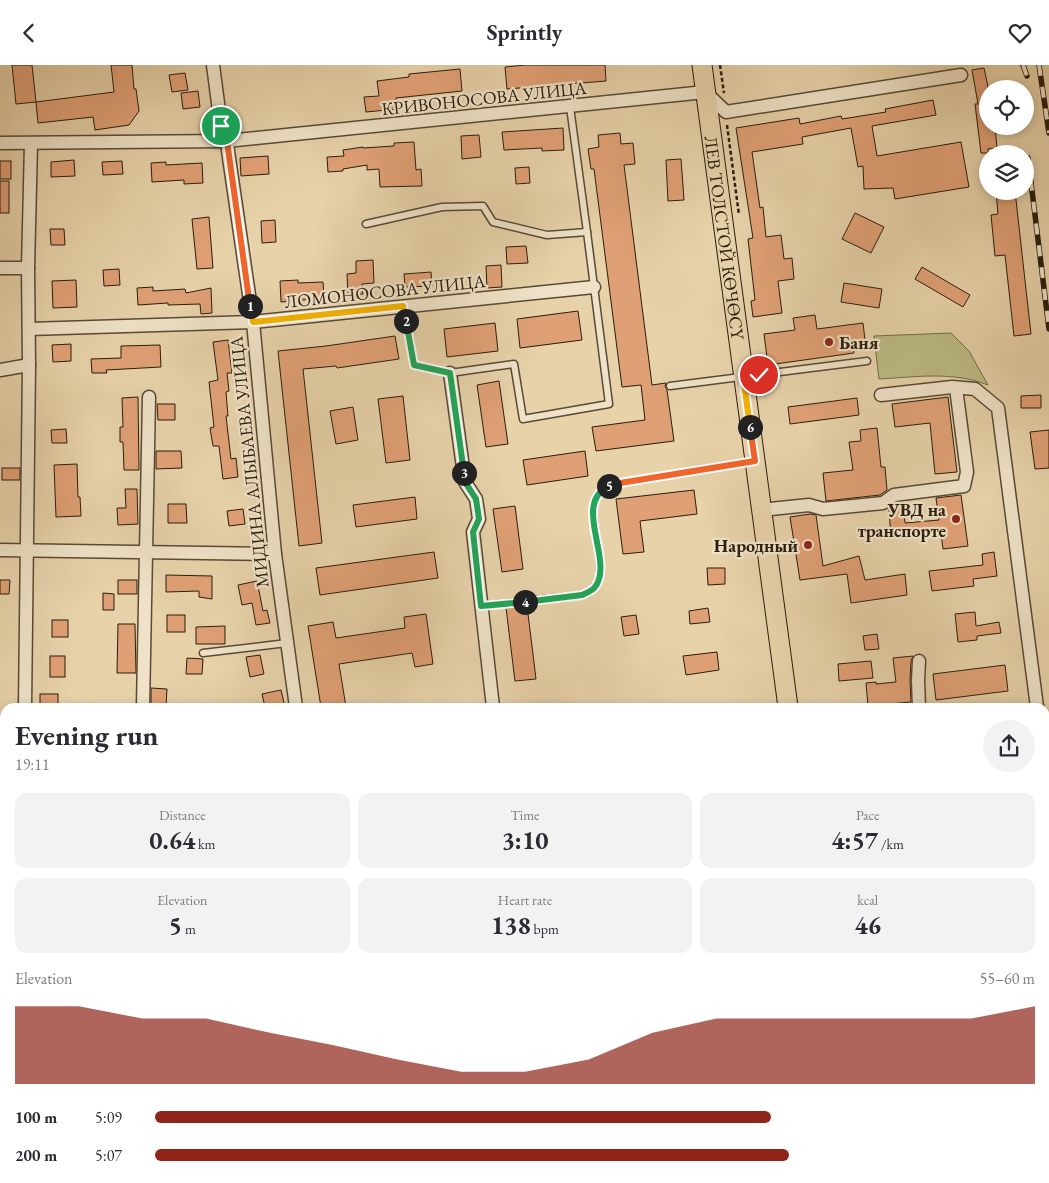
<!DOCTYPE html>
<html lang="en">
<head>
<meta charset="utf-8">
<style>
	:root { --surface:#fff; --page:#f2f2f3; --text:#2b2b33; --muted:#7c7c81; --accent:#8f2418 }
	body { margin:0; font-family:"EB Garamond",serif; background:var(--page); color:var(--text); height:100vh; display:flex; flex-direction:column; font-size:19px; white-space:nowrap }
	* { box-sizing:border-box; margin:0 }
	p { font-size:16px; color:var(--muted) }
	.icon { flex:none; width:28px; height:28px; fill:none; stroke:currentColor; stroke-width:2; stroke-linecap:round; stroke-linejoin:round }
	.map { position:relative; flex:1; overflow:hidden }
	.side { position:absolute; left:0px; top:638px; width:1050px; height:481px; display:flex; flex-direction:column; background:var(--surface); border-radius:15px 15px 0 0; box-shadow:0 2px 8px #0003 }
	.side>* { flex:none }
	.tools { position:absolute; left:979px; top:15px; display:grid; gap:10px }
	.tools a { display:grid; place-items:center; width:55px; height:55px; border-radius:50%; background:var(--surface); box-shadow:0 2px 8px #0003; font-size:25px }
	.pin { position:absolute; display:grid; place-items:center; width:42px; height:42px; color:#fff; margin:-21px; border:2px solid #fff; border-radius:50%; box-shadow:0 1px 5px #0007 }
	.km { position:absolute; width:25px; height:25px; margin:-12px; border-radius:50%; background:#222; color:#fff; font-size:14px; line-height:25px; text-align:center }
	.round { display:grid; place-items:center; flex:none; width:52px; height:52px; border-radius:26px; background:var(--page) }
	.headline { display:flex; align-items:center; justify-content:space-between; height:85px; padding:0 15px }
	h1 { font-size:28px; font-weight:700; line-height:38px }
	.stats { display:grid; grid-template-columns:repeat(3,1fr); gap:8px; height:85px; padding:5px 15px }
	.stats div { display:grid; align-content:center; border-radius:12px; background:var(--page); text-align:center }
	.stats b { font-size:25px; font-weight:700 }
	.stats small { font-size:14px; font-weight:400 }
	.stats p { font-size:14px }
	.chart { height:140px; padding:10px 15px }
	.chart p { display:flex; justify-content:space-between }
	.chart svg { width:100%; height:90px; margin-top:5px; fill:var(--accent); opacity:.7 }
	ul { padding:0 15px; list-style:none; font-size:16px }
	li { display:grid; grid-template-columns:80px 60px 1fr; align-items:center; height:38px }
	li i { height:12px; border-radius:6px; background:var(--accent) }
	header { display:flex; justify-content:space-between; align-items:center; height:65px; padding:0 15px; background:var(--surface); font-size:22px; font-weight:700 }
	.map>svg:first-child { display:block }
	.green { fill:#bcba84; stroke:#726c49 }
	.building { fill:#e0a075; stroke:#291d0e }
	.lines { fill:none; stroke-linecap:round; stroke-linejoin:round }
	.lane-casing { stroke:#584a35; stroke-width:9 }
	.street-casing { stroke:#584a35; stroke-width:15 }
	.secondary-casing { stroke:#291d0e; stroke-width:20 }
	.primary-casing { stroke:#291d0e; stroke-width:21 }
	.path { stroke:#291d0e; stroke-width:2.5; stroke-dasharray:4 2.5; stroke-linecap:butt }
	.lane { stroke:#efe2c8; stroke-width:6 }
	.street { stroke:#efe2c8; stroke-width:12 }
	.secondary { stroke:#efe2c8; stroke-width:18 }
	.primary { stroke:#e7d2aa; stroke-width:19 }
	.rail-casing { stroke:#291d0e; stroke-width:5.5 }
	.rail { stroke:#efe2c8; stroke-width:4; stroke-dasharray:11; stroke-linecap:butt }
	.split-1-casing { stroke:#fff; stroke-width:10 }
	.split-2-casing { stroke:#fff; stroke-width:10 }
	.split-3-casing { stroke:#fff; stroke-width:10 }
	.split-4-casing { stroke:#fff; stroke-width:10 }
	.split-5-casing { stroke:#fff; stroke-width:10 }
	.split-6-casing { stroke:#fff; stroke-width:10 }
	.split-7-casing { stroke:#fff; stroke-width:10 }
	.split-1 { stroke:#f0652b; stroke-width:6 }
	.split-2 { stroke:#f5b400; stroke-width:6 }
	.split-3 { stroke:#22a559; stroke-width:6 }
	.split-4 { stroke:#22a559; stroke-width:6 }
	.split-5 { stroke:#22a559; stroke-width:6 }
	.split-6 { stroke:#f0652b; stroke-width:6 }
	.split-7 { stroke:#f5b400; stroke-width:6 }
	.poi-dot { fill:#8f2418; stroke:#efe2c8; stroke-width:2 }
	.labels { text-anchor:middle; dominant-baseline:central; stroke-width:4.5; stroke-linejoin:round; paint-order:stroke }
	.street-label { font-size:18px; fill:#291d0e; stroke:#efe2c8 }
	.poi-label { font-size:18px; font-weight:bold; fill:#291d0e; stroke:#efe2c8; text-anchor:end }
</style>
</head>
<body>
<header><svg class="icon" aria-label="back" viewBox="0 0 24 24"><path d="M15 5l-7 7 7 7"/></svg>Sprintly<svg class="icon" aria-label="heart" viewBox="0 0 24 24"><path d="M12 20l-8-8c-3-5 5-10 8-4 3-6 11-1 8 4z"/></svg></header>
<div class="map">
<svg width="1049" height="1118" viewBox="0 0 1049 1118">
	<rect width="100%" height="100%" fill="#e7d2aa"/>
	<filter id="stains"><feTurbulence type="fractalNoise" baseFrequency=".004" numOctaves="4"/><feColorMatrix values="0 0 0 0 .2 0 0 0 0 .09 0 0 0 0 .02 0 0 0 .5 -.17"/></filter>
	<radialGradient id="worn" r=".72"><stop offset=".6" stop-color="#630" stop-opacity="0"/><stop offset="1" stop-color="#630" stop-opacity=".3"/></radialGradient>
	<path class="green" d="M951 268 969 286 988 320C952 306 916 312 879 314L874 271Z"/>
	<g class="building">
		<polygon points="12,0 32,0 36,37 16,39"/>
		<polygon points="111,0 132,0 134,24 136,24 139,46 129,60 95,65 93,52 38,58 36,37 114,27"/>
		<polygon points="525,0 605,0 606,16 507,24 505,2"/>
		<polygon points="984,3 988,22 988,61 995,61 997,83 988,84 988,88 981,88 975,39 978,39 972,5"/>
		<polygon points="460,4 462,26 396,33 397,44 366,47 364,32 379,31 377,16 409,12 409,9"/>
		<polygon points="185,8 188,25 172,27 169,10"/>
		<polygon points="198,26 200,42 183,44 181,28"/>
		<polygon points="933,35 936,50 872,61 877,91 961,77 969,122 895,134 893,123 864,124 863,101 858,102 851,63 802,72 803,79 752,87 760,143 763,142 766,172 781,170 784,194 792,193 794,214 778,216 782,248 753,252 751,236 755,235 748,174 753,173 736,63 799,53 800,59 841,51 842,54 886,47 885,44"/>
		<polygon points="563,63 564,85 542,86 542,83 504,85 502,67"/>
		<polygon points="620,68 621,79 633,78 635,99 624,100 652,320 666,318 665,321 667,325 674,376 596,386 592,362 645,355 641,320 622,322 594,104 591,104 588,84 599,82 598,70"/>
		<polygon points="479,70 481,92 462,94 461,71"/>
		<polygon points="414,77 416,105 421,104 422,121 380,122 379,104 367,105 367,100 343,104 343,106 328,107 327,92 344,91 343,85 363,82 363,83 394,81 394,78"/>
		<polygon points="268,91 269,109 241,111 240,93"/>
		<polygon points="681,94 684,135 668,136 666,95"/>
		<polygon points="74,95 75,111 51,112 51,97"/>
		<rect x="0" y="96" width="11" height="18"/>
		<polygon points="122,96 123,109 103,110 102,97"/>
		<polygon points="166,97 166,100 202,98 203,118 184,119 184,115 152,117 151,98"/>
		<polygon points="529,102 530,118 516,119 515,103"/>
		<rect x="0" y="116" width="9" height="32"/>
		<polygon points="996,126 1015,126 1031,269 1014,271 1005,190 995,191 991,150 998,149"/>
		<polygon points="855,148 884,162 871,188 842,174"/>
		<polygon points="209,152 213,203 197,204 192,154"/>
		<polygon points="275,155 276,177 262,178 261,156"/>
		<polygon points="50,164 64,164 65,180 51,180"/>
		<polygon points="526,181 528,198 507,199 506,182"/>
		<polygon points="373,195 374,218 362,219 363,229 348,230 347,209 356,208 356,196"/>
		<polygon points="501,200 502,222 487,223 486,201"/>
		<polygon points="922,202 970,230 963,242 915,214"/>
		<polygon points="119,204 120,220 104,221 103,205"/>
		<polygon points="431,207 432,221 405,222 404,209"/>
		<polygon points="76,215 77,242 53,243 52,216"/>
		<polygon points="298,215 298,218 323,217 324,233 281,237 280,216"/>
		<polygon points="844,218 882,224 879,243 841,237"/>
		<polygon points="153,222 153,226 185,224 186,228 211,223 212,248 201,249 200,239 168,240 168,238 138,240 137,223"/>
		<polygon points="578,246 582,275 520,283 517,254"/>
		<polygon points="815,250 817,264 863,258 865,275 852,277 854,288 768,300 764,269 795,265 793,253"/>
		<polygon points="495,258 498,286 447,292 444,264"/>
		<polygon points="395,271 399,294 337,303 336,301 303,304 322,478 299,481 278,286 326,281"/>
		<polygon points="228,275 232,308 227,308 229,326 226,327 228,351 226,351 231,394 236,393 238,412 223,414 219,381 213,381 210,363 214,362 209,317 218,315 213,277"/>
		<polygon points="71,279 71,296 53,297 52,280"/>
		<polygon points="160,280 161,302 106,305 107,308 92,308 91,294 121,293 121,281"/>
		<polygon points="499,316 508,379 486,382 477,320"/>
		<polygon points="1041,330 1041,343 1021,343 1021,331"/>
		<polygon points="403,331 410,395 386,398 378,334"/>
		<polygon points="138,332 139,405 124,405 123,377 120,377 120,362 123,362 122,333"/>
		<polygon points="948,332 957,407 935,409 930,358 895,362 892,339"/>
		<polygon points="857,333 859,350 790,359 788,342"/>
		<polygon points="157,339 175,339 175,355 158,355"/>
		<polygon points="353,342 358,375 336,379 330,346"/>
		<polygon points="877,363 881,402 885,402 887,425 880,430 826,436 823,408 853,405 849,377 861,376 860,365"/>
		<polygon points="66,364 67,378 52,378 51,365"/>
		<polygon points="1049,365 1049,403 1035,404 1030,367"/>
		<polygon points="156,386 181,386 182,403 156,404"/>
		<polygon points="585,386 588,411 527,420 523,395"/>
		<polygon points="77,399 78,432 80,432 81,451 56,452 54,400"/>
		<rect x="2" y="403" width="18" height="12"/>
		<polygon points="125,424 137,424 138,459 118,460 117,443 126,443"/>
		<polygon points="694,425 697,449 640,456 644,487 623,489 616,434"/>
		<polygon points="961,430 968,481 943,484 941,469 891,473 889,444 897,438 903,438 905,458 939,455 936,433"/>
		<polygon points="415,432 417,454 356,462 353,440"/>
		<polygon points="168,439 186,439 187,458 168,458"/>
		<polygon points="515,441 523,504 502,507 493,444"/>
		<polygon points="243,444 245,459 229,461 227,446"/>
		<polygon points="810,449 816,450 823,501 859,491 865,515 905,509 907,530 851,538 847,509 800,515 790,452"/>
		<polygon points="434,487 438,513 320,530 316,503"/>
		<polygon points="994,487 997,511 973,514 974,521 932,526 929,506 983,500 982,489"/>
		<polygon points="707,503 725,503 725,519 708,520"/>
		<polygon points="166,510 212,511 212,534 199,532 199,526 166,527"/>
		<polygon points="0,515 10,515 9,529 0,529"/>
		<rect x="118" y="515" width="19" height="14"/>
		<polygon points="257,516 263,546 267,545 270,558 256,560 252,538 242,540 238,520"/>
		<polygon points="103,528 114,529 114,545 103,545"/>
		<polygon points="527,541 536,614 515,616 506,543"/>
		<polygon points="708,543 710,557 690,559 689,546"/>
		<polygon points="975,547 976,561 999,557 1001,568 977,571 977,575 958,577 955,549"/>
		<polygon points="426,549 433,599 415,602 412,588 339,599 346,642 321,642 308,561 333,557 336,573 405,563 404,552"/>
		<rect x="167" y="550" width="18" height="17"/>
		<polygon points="636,550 639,569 624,571 621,552"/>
		<rect x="52" y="555" width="16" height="17"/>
		<polygon points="118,559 135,559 136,608 117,608"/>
		<polygon points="225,561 225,579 196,579 196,562"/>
		<polygon points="877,569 879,584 865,585 863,571"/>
		<polygon points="717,587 719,605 686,610 683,591"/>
		<polygon points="260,590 264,609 250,612 246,592"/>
		<rect x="50" y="591" width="15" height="21"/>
		<polygon points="913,591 911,596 910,615 911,637 868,641 866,618 876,617 876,619 896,617 893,593"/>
		<polygon points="187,593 203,594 202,609 186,609"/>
		<polygon points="871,596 873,613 839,616 838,599"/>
		<polygon points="1005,600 1008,626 936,635 933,609"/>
		<polygon points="151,623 167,624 166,642 151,642"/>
		<polygon points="281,625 285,642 265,642 262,629"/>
		<rect x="40" y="629" width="18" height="13"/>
	</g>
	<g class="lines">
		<defs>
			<g id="lane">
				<polyline points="366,159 442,142 483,141 493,157 547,170 587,167 570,42"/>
				<polyline points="403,241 414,300 450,308 514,299 523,354 609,339 587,167"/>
				<polyline points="670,321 867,296"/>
				<path d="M481 541 582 530C586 528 592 526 595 522 612 499 580 446 600 427 604 423 610 421 614 419L754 396"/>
				<polyline points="203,588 287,578"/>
			</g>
			<g id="street">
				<polyline points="213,0 221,61 227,76 228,86 253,257 275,489 296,642"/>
				<polyline points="0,78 227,76 705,27 726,47 961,10"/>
				<polyline points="0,203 28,203"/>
				<polyline points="29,264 253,257 594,222"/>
				<polyline points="0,305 29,300"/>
				<polyline points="450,308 465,417 476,434 479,454 473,467 493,642"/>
				<polyline points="881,330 952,322 975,324 998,343 1037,642"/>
				<polyline points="761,445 809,440 823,444 883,438 894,430 964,421 967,407 956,323"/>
				<polyline points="0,485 275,489"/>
				<polyline points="25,642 29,300 28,203 31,79"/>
				<polyline points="143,642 149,332"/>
				<polyline points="919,642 918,615 919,596"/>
				<polyline points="1045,699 1049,729"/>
				<polyline points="0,726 5,726"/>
				<polyline points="1045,777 1049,771"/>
				<polyline points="1045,792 1049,825"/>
				<polyline points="1045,906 1049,906"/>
				<polyline points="0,972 5,966"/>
				<polyline points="353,1114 353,1118"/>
			</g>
			<g id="secondary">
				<polyline points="0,999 5,1002"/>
				<polyline points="156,1114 162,1118"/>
			</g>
			<g id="primary">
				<path id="s1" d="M702 0 788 642"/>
				<polyline points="850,1114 851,1118"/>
			</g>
		</defs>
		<use href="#lane" class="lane-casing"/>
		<use href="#street" class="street-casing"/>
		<use href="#secondary" class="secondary-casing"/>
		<use href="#primary" class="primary-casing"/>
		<g class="path">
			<polyline points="720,0 724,28"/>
			<polyline points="727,60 739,150"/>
			<polyline points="1045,845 1049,844"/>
			<polyline points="1045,925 1049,925"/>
			<polyline points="1045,1012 1049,1011"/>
			<polyline points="870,1114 870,1118"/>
		</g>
		<use href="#lane" class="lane"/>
		<use href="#street" class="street"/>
		<use href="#secondary" class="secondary"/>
		<use href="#primary" class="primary"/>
		<defs>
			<g id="rail">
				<polyline points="1023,0 1027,11"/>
				<polyline points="1039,0 1049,68"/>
				<polyline points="1028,93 1049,264"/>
			</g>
		</defs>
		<use href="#rail" class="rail-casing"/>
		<use href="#rail" class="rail"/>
	</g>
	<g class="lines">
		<defs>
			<polyline id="split-1" points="221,61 227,76 250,241"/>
			<polyline id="split-2" points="250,241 253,257 403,241 406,256"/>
			<polyline id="split-3" points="406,256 414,300 450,308 464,408"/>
			<polyline id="split-4" points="464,408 465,417 476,434 479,454 473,467 481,541 525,537"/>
			<path id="split-5" d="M525 537 582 530C586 528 592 526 595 522 615 495 571 439 609 421"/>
			<polyline id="split-6" points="609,421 614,419 755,396 750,362"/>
			<polyline id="split-7" points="750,362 743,311 759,310"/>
		</defs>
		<use href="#split-1" class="split-1-casing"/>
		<use href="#split-2" class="split-2-casing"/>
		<use href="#split-3" class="split-3-casing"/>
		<use href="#split-4" class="split-4-casing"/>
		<use href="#split-5" class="split-5-casing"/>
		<use href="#split-6" class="split-6-casing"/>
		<use href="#split-7" class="split-7-casing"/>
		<use href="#split-1" class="split-1"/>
		<use href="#split-2" class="split-2"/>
		<use href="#split-3" class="split-3"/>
		<use href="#split-4" class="split-4"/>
		<use href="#split-5" class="split-5"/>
		<use href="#split-6" class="split-6"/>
		<use href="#split-7" class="split-7"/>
	</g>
	<g class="poi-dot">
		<circle cx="829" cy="277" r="5"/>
		<circle cx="956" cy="454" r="5"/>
		<circle cx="808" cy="480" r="5"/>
	</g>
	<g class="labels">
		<g class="street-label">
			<text transform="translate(484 33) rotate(-6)">КРИВОНОСОВА УЛИЦА</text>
			<text stroke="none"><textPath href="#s1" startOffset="174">ЛЕВ ТОЛСТОЙ КӨЧӨСҮ</textPath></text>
			<text transform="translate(385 226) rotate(-6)">ЛОМОНОСОВА УЛИЦА</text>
			<text transform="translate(249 397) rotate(-96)">МИДИНА АЛЫБАЕВА УЛИЦА</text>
		</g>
		<g class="poi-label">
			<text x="839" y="277" text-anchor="start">Баня</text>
			<text x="946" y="444">УВД на<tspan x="946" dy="21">транспорте</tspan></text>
			<text x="798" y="480">Народный</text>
		</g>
	</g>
	<rect width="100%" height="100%" filter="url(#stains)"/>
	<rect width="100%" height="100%" fill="url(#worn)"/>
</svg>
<div class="tools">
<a><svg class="icon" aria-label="locate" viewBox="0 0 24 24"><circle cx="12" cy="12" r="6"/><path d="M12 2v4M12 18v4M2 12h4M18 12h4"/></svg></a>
<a><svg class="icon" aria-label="layers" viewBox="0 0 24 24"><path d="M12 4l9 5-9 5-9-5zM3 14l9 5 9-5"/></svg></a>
</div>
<div class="pin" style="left:221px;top:61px;background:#1e9e55"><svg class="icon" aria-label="arrive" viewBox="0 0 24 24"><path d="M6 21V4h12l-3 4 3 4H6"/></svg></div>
<div class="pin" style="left:759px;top:310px;background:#d93025"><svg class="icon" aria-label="check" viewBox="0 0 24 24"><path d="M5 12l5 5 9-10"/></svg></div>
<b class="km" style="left:250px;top:241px">1</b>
<b class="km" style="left:406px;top:256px">2</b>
<b class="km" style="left:464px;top:408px">3</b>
<b class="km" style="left:525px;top:537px">4</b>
<b class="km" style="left:609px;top:421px">5</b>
<b class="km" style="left:750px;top:362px">6</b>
<section class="side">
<div class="headline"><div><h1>Evening run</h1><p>19:11</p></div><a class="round"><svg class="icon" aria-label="share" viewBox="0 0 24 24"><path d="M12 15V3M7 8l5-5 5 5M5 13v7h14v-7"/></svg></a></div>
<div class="stats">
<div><p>Distance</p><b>0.64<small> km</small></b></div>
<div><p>Time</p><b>3:10</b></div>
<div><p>Pace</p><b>4:57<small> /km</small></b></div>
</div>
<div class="stats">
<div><p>Elevation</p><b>5<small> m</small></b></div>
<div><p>Heart rate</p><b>138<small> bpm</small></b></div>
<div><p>kcal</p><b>46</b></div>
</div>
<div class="chart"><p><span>Elevation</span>55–60 m</p>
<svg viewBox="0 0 160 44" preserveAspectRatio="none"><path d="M0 44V6L10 6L20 12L30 12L40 19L50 25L60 32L70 38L80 38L90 32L100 19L110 12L120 12L130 12L140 12L150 12L160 6V44z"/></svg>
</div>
<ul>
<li><b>100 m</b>5:09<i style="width:70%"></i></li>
<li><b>200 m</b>5:07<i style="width:72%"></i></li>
</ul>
</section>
</div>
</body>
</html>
